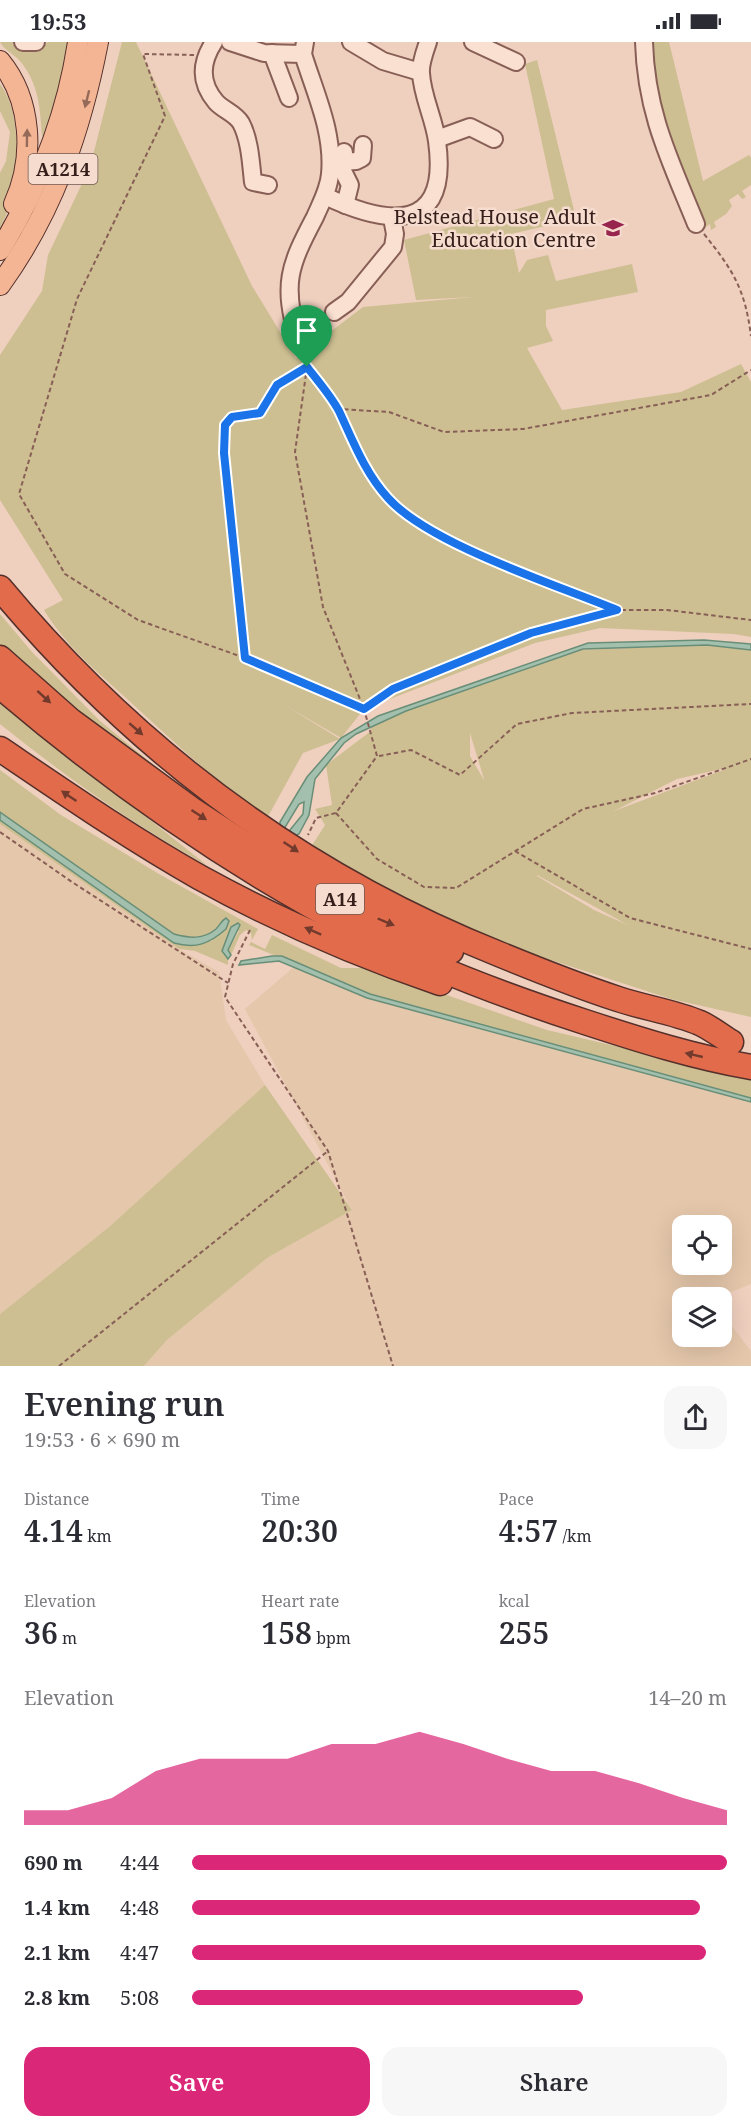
<!DOCTYPE html>
<html lang="en">
<head>
<meta charset="utf-8">
<style>
	:root { --surface:#fff; --page:#f7f7f7; --text:#2b2b33; --muted:#7c7c81; --accent:#db2777 }
	body { margin:0; font-family:"Noto Serif",serif; background:var(--page); color:var(--text); height:100vh; display:flex; flex-direction:column; font-size:22px; white-space:nowrap }
	* { box-sizing:border-box; margin:0 }
	p { font-size:20px; color:var(--muted) }
	.icon { flex:none; width:33px; height:33px; fill:none; stroke:currentColor; stroke-width:2; stroke-linecap:round; stroke-linejoin:round }
	.map { position:relative; height:1324px; overflow:hidden }
	.side { display:flex; flex-direction:column; background:var(--surface); flex:1 }
	.side>* { flex:none }
	.controls { position:absolute; left:672px; top:1173px; display:grid; gap:12px }
	.controls a { display:grid; place-items:center; width:60px; height:60px; border-radius:12px; background:var(--surface); box-shadow:0 6px 24px #0002; font-size:30px }
	.pin { position:absolute; display:grid; place-items:center; width:51px; height:51px; color:#fff; margin:-62px -26px; border-radius:50% 50% 50% 0; rotate:-45deg; box-shadow:0 0 6px #0007 }
	.pin .icon { rotate:45deg }
	.round { display:grid; place-items:center; flex:none; width:63px; height:63px; border-radius:18px; background:var(--page) }
	.overview { display:flex; align-items:center; justify-content:space-between; height:102px; padding:0 24px }
	h1 { font-size:33px; font-weight:600; line-height:45px }
	.figures { display:grid; grid-template-columns:repeat(3,1fr); gap:9px; height:102px; padding:6px 24px }
	.figures div { display:grid; align-content:center }
	.figures b { font-size:30px; font-weight:600 }
	.figures small { font-size:16px; font-weight:400 }
	.figures p { font-size:16px }
	.chart { height:168px; padding:12px 24px }
	.chart p { display:flex; justify-content:space-between }
	.chart svg { width:100%; height:108px; margin-top:6px; fill:var(--accent); opacity:.7 }
	.button { display:flex; gap:12px; margin-top:auto; padding:12px 24px }
	.button a { flex:1; height:69px; border-radius:18px; background:var(--accent); color:#fff; font-size:24px; font-weight:600; line-height:69px; text-align:center }
	.button a+a { background:var(--page); color:var(--text) }
	ul { padding:0 24px; list-style:none; font-size:20px }
	li { display:grid; grid-template-columns:96px 72px 1fr; align-items:center; height:45px }
	li i { height:15px; border-radius:8px; background:var(--accent) }
	.status { display:flex; justify-content:space-between; align-items:center; height:42px; padding:0 30px; background:var(--surface); direction:ltr }
	.status svg { height:16px; fill:currentColor }
	.map>svg:first-child { display:block }
	.farmland { fill:#e5c7ab; fill-rule:evenodd }
	.green { fill:#cdbf92; fill-rule:evenodd }
	.water { fill:#a2c0ad; stroke:#698e78; stroke-width:1.5 }
	.lines { fill:none; stroke-linecap:round; stroke-linejoin:round }
	.minor-casing { stroke:#885f56; stroke-width:20 }
	.major-casing { stroke:#55302b; stroke-width:22 }
	.highway-casing { stroke:#55302b; stroke-width:27 }
	.path { stroke:#885f56; stroke-width:2; stroke-dasharray:4.5 3; stroke-linecap:butt }
	.minor { stroke:#fae0d1; stroke-width:16 }
	.major { stroke:#f4b594; stroke-width:20 }
	.highway { stroke:#e26b4b; stroke-width:24 }
	.oneway { fill:#956a58 }
	.oneway2 { fill:#723a2c }
	.route-casing { stroke:#fff; stroke-width:12 }
	.route { stroke:#1a73e8; stroke-width:8 }
	.labels { text-anchor:middle; dominant-baseline:central; stroke-width:5; stroke-linejoin:round; paint-order:stroke }
	.shield { fill:#f6dcce; stroke:#705851; stroke-width:1.5 }
	.shield-label { font-size:18px; font-weight:bold; fill:#361f1b }
	.poi-label { font-size:20px; fill:#361f1b; stroke:#f6dcce; text-anchor:end }
</style>
</head>
<body>
<div class="status"><b>19:53</b><svg viewBox="0 0 49 12"><path d="M0 12V9h3v3zM5 12V6h3v6zM10 12V3h3v9zM15 12V0h3v12zM26 1h20v11H26zM47 4h2v5h-2z"/></svg></div>
<div class="map">
<svg width="751" height="1324" viewBox="0 0 751 1324">
	<rect width="100%" height="100%" fill="#efcfbe"/>
	<g class="farmland">
		<polygon points="0,782 179,907 219,930 226,978 265,1043 109,1185 0,1272"/>
		<path d="M295 924 751 1060V1242L719 1255 682 1256V1294H722V1271L751 1309V1324H144L167 1298 267 1216 352 1168 245 967ZM682 1184H722V1222H682Z"/>
	</g>
	<g class="green">
		<path d="M0 0H14L24 6 38 7 48 0H73L45 98 42 94C40 66 39 42 20 19 14 12 4 8 0 0Z"/>
		<path d="M122 0H136L252 244 296 316 363 265 473 255 416 258 404 198 554 157 525 22 537 18 575 172 567 179 511 192 519 231 527 218 548 213 556 239 632 222 638 250 546 268V284L553 299 527 306 562 368 681 350 741 322 751 340V595L734 592 600 586 535 601 364 667 341 696 283 662 340 697 303 711 265 780C222 743 180 706 138 667 104 635 69 609 44 568L63 558 0 458V313L42 249 48 213 90 125Z"/>
		<polygon points="654,0 669,0 703,139 749,113 751,116 751,143 742,149 746,155 742,157 738,152 729,158 732,164 726,172 714,180 716,185 711,188 710,182 704,186 655,52"/>
		<path d="M0 42C25 74 20 153 0 186V131L6 119 10 90 0 69Z"/>
		<polygon points="0,572 32,610 100,679 217,775 26,631 0,604"/>
		<path d="M707 603 751 608V975L671 957 551 918 546 922 429 875 311 805 325 783 315 767 332 763 326 723 371 689 370 685 408 668 580 608ZM470 691 484 737V738L470 714ZM726 726V727L614 769 677 737ZM537 834V833L628 883 594 868Z"/>
		<path d="M0 659 208 824C134 783 66 735 0 682Z"/>
		<path d="M0 728 61 773 159 832 258 887 252 898 251 891 246 888 240 893 231 913 228 908 239 889 231 885 222 909 228 917V923L195 909 179 907 0 782V778L174 901 212 899 222 878C212 898 192 897 174 892L0 770Z"/>
		<polygon points="272,893 341,926 369,926 547,988 751,1036 751,1056 370,952 249,903 251,900 265,907"/>
		<polygon points="265,1043 352,1168 267,1216 167,1298 144,1324 0,1324 0,1272 109,1185"/>
	</g>
	<g class="water">
		<polygon points="704,598 751,602 751,608 707,603 583,607 406,669 356,692 344,701 315,737 309,773 299,792 292,795 290,788 303,772 304,760 299,762 284,787 280,785 280,780 307,735 341,696 378,674 588,601"/>
		<path d="M0 770 174 892C189 896 203 898 216 887 220 883 221 879 226 876L229 879 226 887C209 902 196 907 174 901L0 778Z"/>
		<polygon points="238,881 240,883 228,908 231,913 228,917 222,909 231,885"/>
		<polygon points="272,914 282,914 370,952 751,1056 751,1060 367,956 279,919 239,923 241,919"/>
	</g>
	<g class="lines">
		<defs>
			<g id="minor">
				<polyline points="23,0 36,0"/>
				<path d="M214 0C201 20 199 40 216 60 223 68 235 71 241 81 250 98 251 122 253 140L268 143"/>
				<polyline points="230,0 264,11 303,12"/>
				<polyline points="351,0 383,19 420,30"/>
				<polyline points="473,0 516,20"/>
				<path d="M644 0C646 71 670 118 696 182"/>
				<polyline points="272,11 289,56"/>
				<polyline points="437,97 470,85 494,97"/>
				<polyline points="344,110 343,129 350,143 345,163"/>
				<polyline points="342,120 356,119 362,116 363,103"/>
				<path d="M325 154C388 184 450 192 437 99 434 76 422 54 421 31 420 22 425 9 428 0"/>
				<polyline points="334,270 348,260 393,205 395,192 392,176"/>
				<path d="M298 297C282 242 289 224 315 175 321 161 329 147 330 132 334 90 315 51 303 12L305 0"/>
			</g>
			<g id="major">
				<path d="M0 19C32 58 35 116 14 162"/>
				<path d="M0 208C39 144 67 74 78 0"/>
				<path d="M0 243C53 170 81 88 98 0"/>
			</g>
			<g id="highway">
				<path d="M0 546C136 709 301 833 499 912 538 928 578 944 618 957 645 966 674 970 700 981 711 986 721 994 731 1000"/>
				<polyline points="0,616 71,679 191,767 246,803 366,872 451,909"/>
				<path d="M0 644C110 738 229 822 358 889 430 926 508 955 585 980 640 998 694 1015 751 1025"/>
				<path d="M0 707C65 751 130 796 199 835 275 877 358 913 440 941"/>
			</g>
		</defs>
		<use href="#minor" class="minor-casing"/>
		<use href="#major" class="major-casing"/>
		<use href="#highway" class="highway-casing"/>
		<g class="path">
			<polyline points="194,13 143,12 165,74 77,257 19,452 65,532 138,578 245,616 364,667 393,647 531,591 617,568 667,568 751,578"/>
			<path d="M704 192C733 228 745 247 751 294"/>
			<polyline points="302,309 307,325 338,367 389,370 444,390 523,387 711,353 751,328"/>
			<polyline points="307,325 295,410 323,565 364,667 377,714 336,771 316,776 308,793"/>
			<path d="M338 367C350 396 365 436 389 458 441 506 549 539 615 567"/>
			<polyline points="245,616 224,411 225,383 232,376 260,371 277,343 307,325"/>
			<polyline points="379,714 411,708 460,733 517,682 572,671 751,662"/>
			<polyline points="336,771 377,817 424,845 456,846 583,767 655,751 751,717"/>
			<polyline points="0,790 72,840 228,941"/>
			<polyline points="515,809 630,876 751,907"/>
			<polyline points="250,888 233,922 225,955 328,1109 393,1324"/>
			<polyline points="59,1324 328,1109"/>
		</g>
		<use href="#minor" class="minor"/>
		<use href="#major" class="major"/>
		<use href="#highway" class="highway"/>
	</g>
	<defs><path id="oneway-solid" d="M-6-.8H1V-3.2L6.5 0L1 3.2V.8H-6Z" transform="scale(1.5)"/></defs>
	<g class="oneway">
		<use href="#oneway-solid" transform="translate(87 57) rotate(104)"/>
		<use href="#oneway-solid" transform="translate(27 96) rotate(-89)"/>
	</g>
	<g class="oneway2">
		<use href="#oneway-solid" transform="translate(44 655) rotate(42)"/>
		<use href="#oneway-solid" transform="translate(136 687) rotate(41)"/>
		<use href="#oneway-solid" transform="translate(69 754) rotate(-146)"/>
		<use href="#oneway-solid" transform="translate(199 773) rotate(33)"/>
		<use href="#oneway-solid" transform="translate(291 805) rotate(34)"/>
		<use href="#oneway-solid" transform="translate(386 880) rotate(23)"/>
		<use href="#oneway-solid" transform="translate(313 889) rotate(-156)"/>
		<use href="#oneway-solid" transform="translate(694 1013) rotate(-167)"/>
	</g>
	<g class="lines">
		<defs>
			<path id="route" d="M307 325C318 339 331 354 339 369 353 399 365 431 388 456 429 502 557 543 617 568L531 591 393 647 364 667 245 616 224 411 225 383 232 375 260 371 277 343Z"/>
		</defs>
		<use href="#route" class="route-casing"/>
		<use href="#route" class="route"/>
	</g>
	<defs>
		<symbol id="school-bare" viewBox="-9 -9 18 18"><path d="M0-5L7-2L0 1L-7-2ZM-4 1L0 2.5L4 1V4Q0 6-4 4Z" fill="#98254d" stroke="#f6dcce" stroke-width="2.5" paint-order="stroke"/></symbol>
	</defs>
	<g fill-rule="evenodd">
		<use href="#school-bare" x="598" y="171" width="30" height="30"/>
	</g>
	<g class="labels">
		<g class="shield">
			<rect x="28.5" y="112" width="69" height="30" rx="4.5"/>
			<rect x="316" y="842" width="48" height="30" rx="4.5"/>
		</g>
		<g class="shield-label">
			<text x="63" y="127">A1214</text>
			<text x="340" y="857">A14</text>
		</g>
		<g class="poi-label">
			<text x="596" y="174">Belstead House Adult<tspan x="596" dy="23">Education Centre</tspan></text>
		</g>
	</g>
</svg>
<div class="controls">
<a><svg class="icon" aria-label="locate" viewBox="0 0 24 24"><circle cx="12" cy="12" r="6"/><path d="M12 2v4M12 18v4M2 12h4M18 12h4"/></svg></a>
<a><svg class="icon" aria-label="layers" viewBox="0 0 24 24"><path d="M12 4l9 5-9 5-9-5zM3 14l9 5 9-5"/></svg></a>
</div>
<div class="pin" style="left:307px;top:325px;background:#1e9e55"><svg class="icon" aria-label="arrive" viewBox="0 0 24 24"><path d="M6 21V4h12l-3 4 3 4H6"/></svg></div>
</div>
<section class="side">
<div class="overview"><div><h1>Evening run</h1><p>19:53 · 6 × 690 m</p></div><a class="round"><svg class="icon" aria-label="share" viewBox="0 0 24 24"><path d="M12 15V3M7 8l5-5 5 5M5 13v7h14v-7"/></svg></a></div>
<div class="figures">
<div><p>Distance</p><b>4.14<small> km</small></b></div>
<div><p>Time</p><b>20:30</b></div>
<div><p>Pace</p><b>4:57<small> /km</small></b></div>
</div>
<div class="figures">
<div><p>Elevation</p><b>36<small> m</small></b></div>
<div><p>Heart rate</p><b>158<small> bpm</small></b></div>
<div><p>kcal</p><b>255</b></div>
</div>
<div class="chart"><p><span>Elevation</span>14–20 m</p>
<svg viewBox="0 0 160 44" preserveAspectRatio="none"><path d="M0 44V38L10 38L20 33L30 22L40 17L50 17L60 17L70 11L80 11L90 6L100 11L110 17L120 22L130 22L140 27L150 33L160 38V44z"/></svg>
</div>
<ul>
<li><b>690 m</b>4:44<i style="width:100%"></i></li>
<li><b>1.4 km</b>4:48<i style="width:95%"></i></li>
<li><b>2.1 km</b>4:47<i style="width:96%"></i></li>
<li><b>2.8 km</b>5:08<i style="width:73%"></i></li>
</ul>
<div class="button"><a>Save</a><a>Share</a></div>
</section>
</body>
</html>
